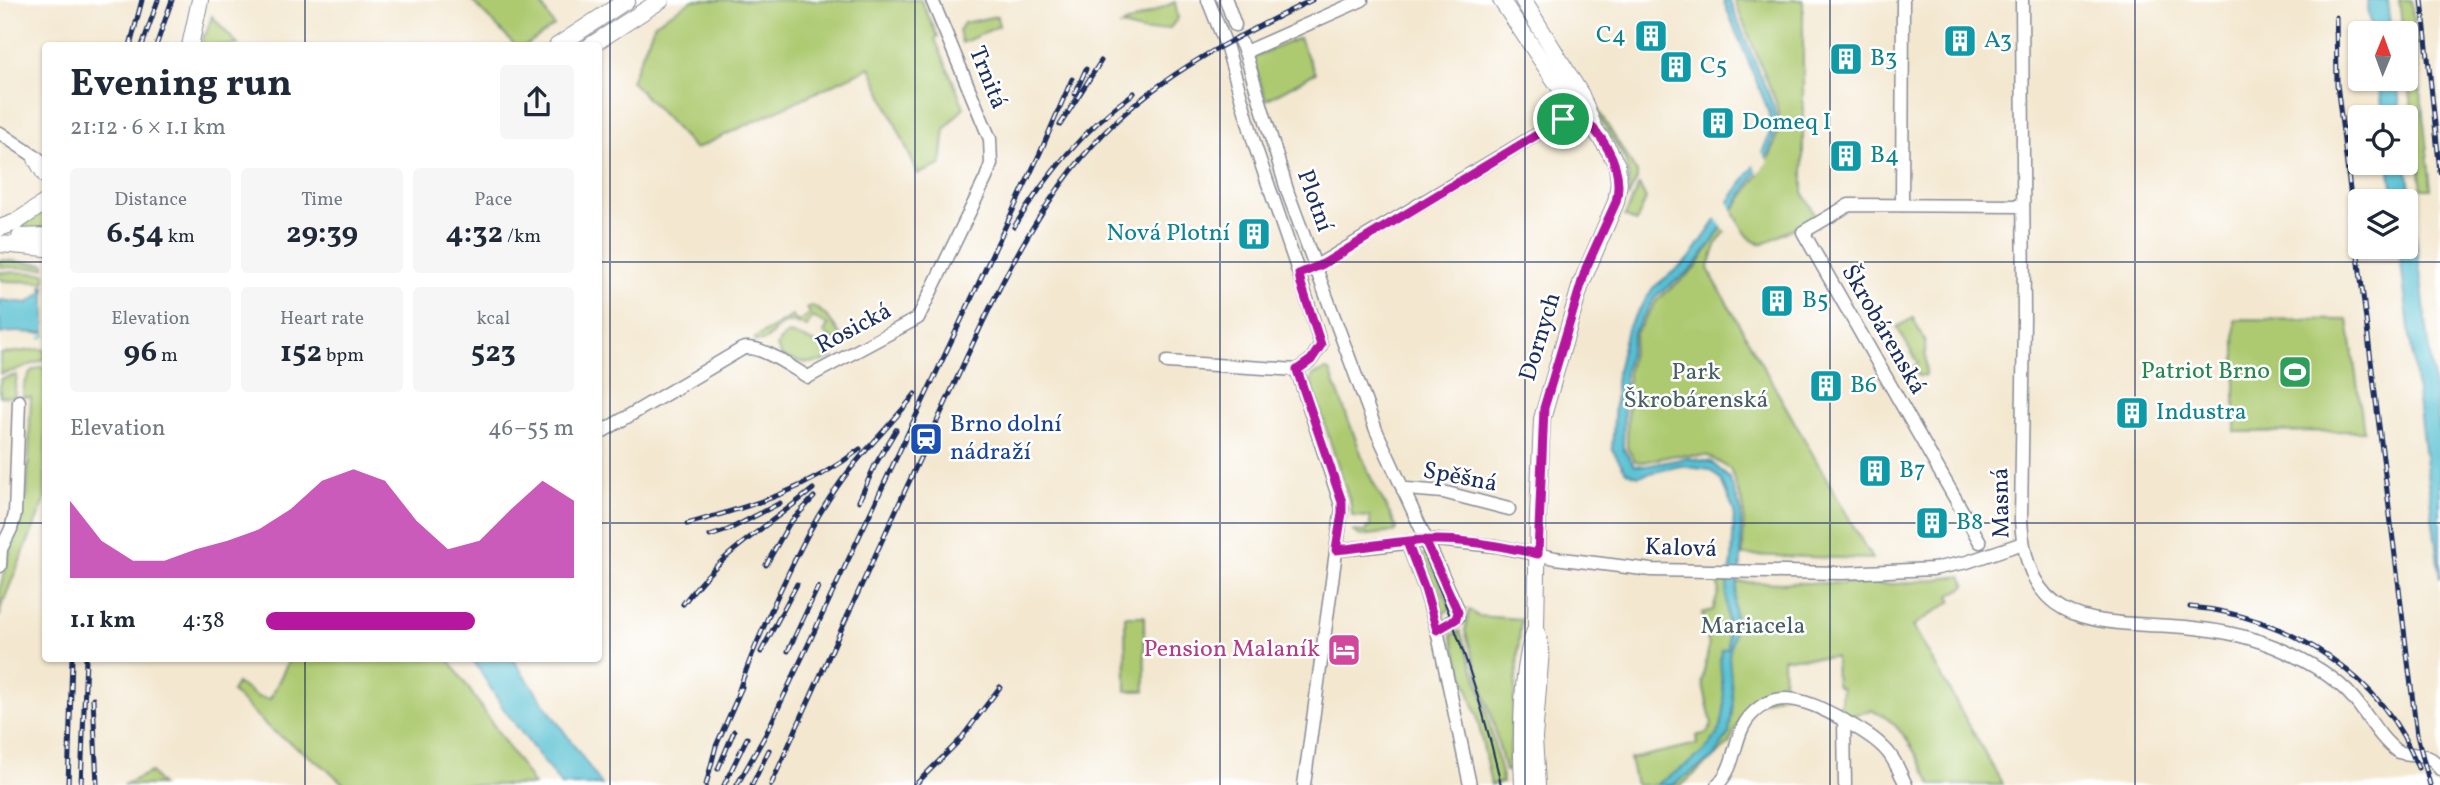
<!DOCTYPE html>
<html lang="en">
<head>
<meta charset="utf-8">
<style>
	:root { --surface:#fff; --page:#f6f6f7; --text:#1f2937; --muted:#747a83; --accent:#b5179e }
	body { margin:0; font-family:Vollkorn,serif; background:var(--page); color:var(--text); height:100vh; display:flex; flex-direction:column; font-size:26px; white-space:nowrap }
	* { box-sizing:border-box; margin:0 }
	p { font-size:23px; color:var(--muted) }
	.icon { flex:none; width:38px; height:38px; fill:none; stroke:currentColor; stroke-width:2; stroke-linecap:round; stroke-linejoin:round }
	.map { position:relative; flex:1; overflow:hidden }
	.panel { position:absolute; left:42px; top:42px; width:560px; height:620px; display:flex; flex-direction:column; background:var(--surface); border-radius:7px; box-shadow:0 2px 5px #0004 }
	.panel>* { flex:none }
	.needle { width:46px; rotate:1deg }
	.buttons { position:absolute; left:2348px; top:21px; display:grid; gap:14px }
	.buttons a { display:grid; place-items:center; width:70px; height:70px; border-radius:7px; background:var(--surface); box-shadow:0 2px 5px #0004; font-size:35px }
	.pin { position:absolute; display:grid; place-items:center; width:60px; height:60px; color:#fff; margin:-30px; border:4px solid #fff; border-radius:50%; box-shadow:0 2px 7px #0007 }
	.round { display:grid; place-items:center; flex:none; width:74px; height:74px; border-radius:7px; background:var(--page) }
	.head { display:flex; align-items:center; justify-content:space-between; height:119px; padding:0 28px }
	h1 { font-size:38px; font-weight:700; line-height:52px }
	.metrics { display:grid; grid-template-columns:repeat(3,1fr); gap:10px; height:119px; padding:7px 28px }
	.metrics div { display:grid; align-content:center; border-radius:7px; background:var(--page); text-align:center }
	.metrics b { font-size:30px; font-weight:700 }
	.metrics small { font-size:19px; font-weight:400 }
	.metrics p { font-size:19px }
	.chart { height:196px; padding:14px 28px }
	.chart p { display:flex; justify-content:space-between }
	.chart svg { width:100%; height:126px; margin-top:7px; fill:var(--accent); opacity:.7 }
	ul { padding:0 28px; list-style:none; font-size:23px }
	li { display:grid; grid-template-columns:112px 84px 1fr; align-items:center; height:52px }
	li i { height:18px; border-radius:9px; background:var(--accent) }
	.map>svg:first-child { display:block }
	.green { fill:#adca71; stroke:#647c68; stroke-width:2 }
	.water { fill:#56c0d1; stroke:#387898; stroke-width:2 }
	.pier { fill:#f3e7cf }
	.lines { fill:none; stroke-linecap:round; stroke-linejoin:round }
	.stream { stroke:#56c0d1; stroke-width:2.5 }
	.minor-casing { stroke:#878b96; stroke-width:15 }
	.major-casing { stroke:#878b96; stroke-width:18 }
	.minor { stroke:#fff; stroke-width:12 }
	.major { stroke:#fff; stroke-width:16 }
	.tram { stroke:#1b2f5e; stroke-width:2 }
	.rail-casing { stroke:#1b2f5e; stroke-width:5 }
	.rail { stroke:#fff; stroke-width:2.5; stroke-dasharray:8; stroke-linecap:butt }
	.route-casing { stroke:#fff; stroke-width:14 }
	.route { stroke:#b5179e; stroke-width:9 }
	.grid { fill:none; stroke:#1b2f5e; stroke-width:2; stroke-opacity:0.55 }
	.labels { text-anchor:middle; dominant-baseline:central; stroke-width:5; stroke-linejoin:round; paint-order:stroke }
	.culture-label { font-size:24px; fill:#0d838f; stroke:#fff; text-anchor:start }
	.street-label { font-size:24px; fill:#1b2f5e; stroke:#fff }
	.leisure-label { font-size:24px; fill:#27864d; stroke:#fff; text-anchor:end }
	.park-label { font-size:24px; fill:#475e64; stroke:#fff }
	.transit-label { font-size:24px; fill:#164399; stroke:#fff; text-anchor:start }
	.hotel-label { font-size:24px; fill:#b23c85; stroke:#fff; text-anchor:end }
</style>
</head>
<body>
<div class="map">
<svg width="2440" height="785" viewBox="0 0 2440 785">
	<rect width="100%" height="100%" fill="#fff"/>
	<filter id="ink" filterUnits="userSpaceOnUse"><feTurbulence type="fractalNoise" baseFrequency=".0143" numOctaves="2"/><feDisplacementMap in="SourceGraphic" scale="14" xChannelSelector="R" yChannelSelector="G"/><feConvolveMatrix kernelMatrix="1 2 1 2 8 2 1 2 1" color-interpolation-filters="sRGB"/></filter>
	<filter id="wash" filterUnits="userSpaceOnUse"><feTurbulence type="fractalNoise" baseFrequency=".00686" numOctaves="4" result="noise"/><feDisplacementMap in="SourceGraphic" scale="28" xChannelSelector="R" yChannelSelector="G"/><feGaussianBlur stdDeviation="1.57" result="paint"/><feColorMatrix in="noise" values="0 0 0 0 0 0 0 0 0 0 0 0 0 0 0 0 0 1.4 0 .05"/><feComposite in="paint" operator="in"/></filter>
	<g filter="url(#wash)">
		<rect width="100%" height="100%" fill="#f3e7cf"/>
		<g class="green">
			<polygon points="471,0 539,0 554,26 526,45 515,45"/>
			<polygon points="693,0 921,0 938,37 935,39 964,107 945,129 941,165 918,174 870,67 695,149 631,81 655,23"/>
			<path d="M1734 0H1803V192L1816 216 1764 244C1747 243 1741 225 1733 211 1757 175 1787 148 1776 102Z"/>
			<polygon points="2399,0 2411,0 2431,189 2422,189 2406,59 2406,33 2403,33"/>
			<polygon points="1175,2 1178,18 1170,28 1146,32 1121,26"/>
			<polygon points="212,16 238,45 202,45 203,35 206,34"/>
			<polygon points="997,16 999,26 962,43 959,31 964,23"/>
			<polygon points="1299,38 1315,73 1266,100 1253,60 1256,56"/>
			<polygon points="1579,79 1637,173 1637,179 1628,198 1629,177 1625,160 1576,80"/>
			<polygon points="1639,185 1646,199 1636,222 1625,216"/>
			<polygon points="45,208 45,233 15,232"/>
			<polygon points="1722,227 1725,232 1717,243 1708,269 1872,559 1743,555 1744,508 1730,469 1708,456 1676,455 1644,462 1635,461 1627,448 1628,371 1636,333 1658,299 1696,268"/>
			<polygon points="0,260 45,264 45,268 0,267"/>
			<polygon points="0,272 45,273 45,282 5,281 0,279"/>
			<path d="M812 306C826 312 835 326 842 338V342H836L824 333 828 325 812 317 807 327C768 311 780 346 754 341L755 338 792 316 797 322 810 314 807 308Z"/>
			<polygon points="1913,318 1925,342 1926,375 1918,376 1913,367 1918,363 1897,327"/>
			<polygon points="2235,319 2348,320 2364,431 2235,432"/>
			<path d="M788 334C801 336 828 346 833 357 817 366 798 363 782 356L777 347 780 340Z"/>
			<polygon points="41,349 45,350 45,359 21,369 0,374 0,354"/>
			<polygon points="41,367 46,370 45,500 1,607 0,617 0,588 18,523 20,498 27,498 31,397 23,397 24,385 31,371"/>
			<polygon points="1326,370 1330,371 1368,472 1395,524 1396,529 1394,532 1360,536 1352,531 1366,532 1366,528 1370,528 1370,517 1352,516 1351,505 1311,382 1313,375"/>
			<polygon points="17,375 14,397 0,396 0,379"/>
			<polygon points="1427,553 1451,609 1443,613 1444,618 1438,621 1418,558"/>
			<path d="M1961 576 1966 586 1949 596 1952 601 1913 626 2003 785H1932C1917 757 1903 721 1871 710L1848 717 1840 712 1842 688 1836 685 1835 657 1783 658 1784 694 1754 705 1740 719 1729 744 1682 785H1636L1630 759 1697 744 1696 736 1707 733 1712 724 1702 681 1709 646 1702 613 1713 610 1719 590 1718 582 1898 584Z"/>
			<polygon points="1469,610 1478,616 1521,619 1508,771 1505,771 1492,718 1465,631"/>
			<polygon points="1125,616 1144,616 1145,691 1126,691"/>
			<polygon points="1460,631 1483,697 1503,782 1491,785 1477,716 1451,635"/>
			<polygon points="290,658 448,658 534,785 345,785 326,768 270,729 232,692 237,683 258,697 270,699"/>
			<polygon points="151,772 161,785 123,785"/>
		</g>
		<g class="water">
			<path d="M1723 0H1729L1773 105 1777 124 1770 151 1713 241 1693 268 1656 296 1634 332 1625 371 1623 448 1634 465 1646 466 1686 458 1711 462 1729 478 1741 509V563L1734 603 1735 626 1729 656 1733 704 1729 734 1713 758 1672 785H1656C1690 762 1727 746 1724 699 1723 682 1718 666 1721 650L1728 648 1726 592 1732 563 1734 511 1721 480 1710 470 1680 466 1638 476 1626 472 1612 449 1617 371 1627 329 1653 288 1689 259 1753 167 1763 151 1770 132 1769 112Z"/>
			<polygon points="2367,0 2387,0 2391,33 2372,33"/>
			<polygon points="2378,79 2397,79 2401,117 2384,117"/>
			<polygon points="2406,157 2440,434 2440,579 2399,247 2406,247 2406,201 2394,201 2389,163 2406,163"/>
			<path d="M42 286H45V333C30 334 15 329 0 334V300L28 303 43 292Z"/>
			<polygon points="472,658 512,658 602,785 561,785 503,708"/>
		</g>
		<g class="pier">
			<polygon points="1760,149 1768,161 1759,174 1752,162"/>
			<polygon points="1727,200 1734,213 1724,230 1715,216"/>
		</g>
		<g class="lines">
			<polyline class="stream" points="41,338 46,335"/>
		</g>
	</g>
	<g filter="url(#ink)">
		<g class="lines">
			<defs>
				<g id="minor">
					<polyline points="1226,0 1235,25"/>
					<path d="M2022 0 2024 319 2021 520C2027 623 2086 622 2170 626 2206 628 2241 633 2275 647 2304 659 2334 675 2354 699 2368 716 2380 739 2398 752 2414 756 2432 752 2440 769"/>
					<polyline points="1240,41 1245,52 1288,193 1376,430 1457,607 1458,617 1437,630"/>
					<polyline points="1245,52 1362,0"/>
					<polyline points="0,133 43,162"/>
					<polyline points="1902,205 1903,0"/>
					<polyline points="1310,270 1576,111"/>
					<polyline points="1167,362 1297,370 1311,360 1321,345 1299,274 1255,146 1227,48 1208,0"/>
					<polyline points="1297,370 1342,508 1304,785"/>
					<path d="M598 434 742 349C759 343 792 368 808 377L918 318 986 178 991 164 990 139 932 0"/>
					<polyline points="1403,490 1407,489 1443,492 1509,509"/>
					<polyline points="1407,542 1425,589 1437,630 1470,785"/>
					<polyline points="1980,542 1803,232 1849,205 2023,206"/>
					<polyline points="1337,550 1436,540 1496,546 1555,558 1651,570 1842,573 1933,569 1967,562 2023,543"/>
					<polyline points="0,566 1,549 11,529 15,514 19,401"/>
					<polyline points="1844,721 1845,785"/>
					<path d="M1717 785C1738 766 1732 734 1752 714 1779 686 1811 703 1840 718 1855 727 1872 735 1884 748 1894 757 1900 773 1906 785"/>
				</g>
				<g id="major">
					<polyline points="1501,0 1556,82 1576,111 1592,125 1609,150 1617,165 1619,183 1616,202 1581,284 1542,419 1538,515 1536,628 1541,650 1534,738 1537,785"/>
					<polyline points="1523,0 1581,95 1592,123"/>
					<polyline points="190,46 200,0"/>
					<polyline points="557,46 627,0"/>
					<polyline points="590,46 661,0"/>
					<polyline points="36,159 46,176"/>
					<polyline points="0,228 16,222 46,202"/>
					<polyline points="20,237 46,236"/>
					<polyline points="0,244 46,248"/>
					<path d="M1523 785C1521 743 1520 666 1536 628"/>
				</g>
			</defs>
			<use href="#minor" class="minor-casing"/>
			<use href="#major" class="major-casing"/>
			<use href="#minor" class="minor"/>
			<use href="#major" class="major"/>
			<path class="tram" d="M1418 540C1455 620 1482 699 1501 785"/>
			<defs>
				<g id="rail">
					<polyline points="2422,0 2440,172"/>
					<polyline points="2336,17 2337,84 2417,735 2430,785"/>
					<polyline points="130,46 142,0"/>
					<polyline points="142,46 158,0"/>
					<polyline points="156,46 172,0"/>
					<polyline points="1075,94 1086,69"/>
					<polyline points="1060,125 1101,61"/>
					<path d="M1014 227C1047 175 1083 129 1134 93"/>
					<polyline points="859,501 875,465 896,430"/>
					<path d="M687 524C753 505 804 492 860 449"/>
					<polyline points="710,536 728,530 780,503"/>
					<polyline points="766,565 789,524 814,497"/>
					<path d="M683 604C721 552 764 529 813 489"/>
					<path d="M2190 607C2286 615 2384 675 2418 768"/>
					<polyline points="788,651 818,587"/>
					<polyline points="761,652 797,584"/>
					<path d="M737 696C748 662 762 630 777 597 797 555 814 518 842 480 864 450 892 424 915 394"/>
					<polyline points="93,698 97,785"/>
					<polyline points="718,769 734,731"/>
					<polyline points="68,785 72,658"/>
					<polyline points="81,785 86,658"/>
					<polyline points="706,785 716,746 742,687"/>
					<polyline points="724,785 747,738"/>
					<polyline points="737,785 766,734 1040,153 1072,79"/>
					<polyline points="752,785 769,750"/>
					<path d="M771 785C826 661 883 538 940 415 986 316 1027 213 1104 133 1163 72 1236 37 1312 0"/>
					<polyline points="915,785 960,740 1000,687"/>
				</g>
			</defs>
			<use href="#rail" class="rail-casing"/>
			<use href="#rail" class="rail"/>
		</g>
	</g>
	<g class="lines" filter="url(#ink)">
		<defs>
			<path id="route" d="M1563 119 1323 264 1299 274 1301 284 1321 345 1311 360 1297 370 1342 502V513L1336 550C1366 547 1396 541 1425 540L1458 612 1456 619 1437 630 1425 589 1407 542C1450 536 1496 545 1538 554L1544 408 1586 268 1616 202C1625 165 1603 135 1576 111L1563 119"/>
		</defs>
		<use href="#route" class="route-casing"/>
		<use href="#route" class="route"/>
	</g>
	<path class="grid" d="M305 0V46M610 0V785M915 0V785M1220 0V785M1525 0V785M1830 0V785M2135 0V785M0 262H46M598 262H2440M0 523H46M598 523H2440M305 658V785"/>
	<defs>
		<symbol id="building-square" viewBox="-11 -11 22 22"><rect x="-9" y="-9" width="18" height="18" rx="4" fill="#0f9aa8" stroke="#fff"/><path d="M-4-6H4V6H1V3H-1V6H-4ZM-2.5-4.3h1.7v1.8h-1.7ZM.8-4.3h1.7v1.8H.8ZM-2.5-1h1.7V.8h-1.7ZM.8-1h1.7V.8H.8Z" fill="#fff"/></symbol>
		<symbol id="stadium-square" viewBox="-11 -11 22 22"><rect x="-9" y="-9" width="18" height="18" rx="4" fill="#2e9e5b" stroke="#fff"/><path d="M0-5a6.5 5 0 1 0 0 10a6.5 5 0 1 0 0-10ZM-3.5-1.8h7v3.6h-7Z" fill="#fff"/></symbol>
		<symbol id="station-square" viewBox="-11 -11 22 22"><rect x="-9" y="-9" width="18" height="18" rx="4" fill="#1a4fb4" stroke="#fff"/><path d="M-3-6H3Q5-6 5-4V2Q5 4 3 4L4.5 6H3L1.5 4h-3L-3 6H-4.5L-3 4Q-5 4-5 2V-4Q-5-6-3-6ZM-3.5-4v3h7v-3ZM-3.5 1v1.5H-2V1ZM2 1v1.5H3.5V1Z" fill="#fff"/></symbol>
		<symbol id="hotel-square" viewBox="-11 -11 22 22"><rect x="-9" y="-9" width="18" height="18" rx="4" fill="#d1479c" stroke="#fff"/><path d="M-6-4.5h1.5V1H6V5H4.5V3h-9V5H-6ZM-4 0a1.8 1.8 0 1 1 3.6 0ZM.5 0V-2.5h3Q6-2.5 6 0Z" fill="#fff"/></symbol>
	</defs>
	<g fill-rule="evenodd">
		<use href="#building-square" x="1632" y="17" width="38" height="38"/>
		<use href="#building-square" x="1941" y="22" width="38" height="38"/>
		<use href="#building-square" x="1827" y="40" width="38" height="38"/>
		<use href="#building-square" x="1657" y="48" width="38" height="38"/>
		<use href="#building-square" x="1699" y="104" width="38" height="38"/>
		<use href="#building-square" x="1827" y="137" width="38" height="38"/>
		<use href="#building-square" x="1235" y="215" width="38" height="38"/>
		<use href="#building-square" x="1758" y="282" width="38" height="38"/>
		<use href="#stadium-square" x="2276" y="353" width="38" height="38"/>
		<use href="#building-square" x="1807" y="367" width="38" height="38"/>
		<use href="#building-square" x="2113" y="394" width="38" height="38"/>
		<use href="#station-square" x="907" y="420" width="38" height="38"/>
		<use href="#building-square" x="1856" y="452" width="38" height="38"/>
		<use href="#building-square" x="1913" y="504" width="38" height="38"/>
		<use href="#hotel-square" x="1325" y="631" width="38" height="38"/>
	</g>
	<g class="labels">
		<g class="culture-label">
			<text x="1626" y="36" text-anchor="end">C4</text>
			<text x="1984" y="41">A3</text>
			<text x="1870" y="59">B3</text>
			<text x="1700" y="67">C5</text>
			<text x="1742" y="123">Domeq I</text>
			<text x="1870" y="156">B4</text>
			<text x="1230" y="234" text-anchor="end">Nová Plotní</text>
			<text x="1802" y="301">B5</text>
			<text x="1850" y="386">B6</text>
			<text x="2156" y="413">Industra</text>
			<text x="1899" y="471">B7</text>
			<text x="1956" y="523">B8</text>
		</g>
		<g class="street-label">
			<text transform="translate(987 78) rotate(68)">Trnitá</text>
			<text transform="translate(1314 201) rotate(70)">Plotní</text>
			<text transform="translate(854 329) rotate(-28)">Rosická</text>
			<text transform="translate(1883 330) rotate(60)">Škrobárenská</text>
			<text transform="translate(1541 337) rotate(-73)">Dornych</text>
			<text transform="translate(1460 478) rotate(11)">Spěšná</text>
			<text transform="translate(2002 503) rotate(-91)">Masná</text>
			<text transform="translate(1681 549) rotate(2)">Kalová</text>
		</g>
		<g class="leisure-label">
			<text x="2270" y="372">Patriot Brno</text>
		</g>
		<g class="park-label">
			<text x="1696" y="373">Park<tspan x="1696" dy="28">Škrobárenská</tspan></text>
			<text x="1753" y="627">Mariacela</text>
		</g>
		<g class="transit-label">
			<text x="950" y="425">Brno dolní<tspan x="950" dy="28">nádraží</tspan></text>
		</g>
		<g class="hotel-label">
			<text x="1320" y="650">Pension Malaník</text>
		</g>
	</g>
</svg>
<div class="buttons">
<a><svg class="needle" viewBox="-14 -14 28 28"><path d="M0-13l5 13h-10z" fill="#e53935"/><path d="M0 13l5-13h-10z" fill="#747a83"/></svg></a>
<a><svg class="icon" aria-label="locate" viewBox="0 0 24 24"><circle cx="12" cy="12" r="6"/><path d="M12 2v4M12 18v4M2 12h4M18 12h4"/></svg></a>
<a><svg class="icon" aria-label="layers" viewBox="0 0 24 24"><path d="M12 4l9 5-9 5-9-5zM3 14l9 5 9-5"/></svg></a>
</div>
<div class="pin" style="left:1563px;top:119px;background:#1e9e55"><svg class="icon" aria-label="arrive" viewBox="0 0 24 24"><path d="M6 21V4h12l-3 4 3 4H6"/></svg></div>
<section class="panel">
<div class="head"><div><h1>Evening run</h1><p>21:12 · 6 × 1.1 km</p></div><a class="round"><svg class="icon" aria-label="share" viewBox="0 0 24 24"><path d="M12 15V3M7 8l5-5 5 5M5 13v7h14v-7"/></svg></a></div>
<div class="metrics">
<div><p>Distance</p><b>6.54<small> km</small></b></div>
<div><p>Time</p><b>29:39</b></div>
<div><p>Pace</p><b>4:32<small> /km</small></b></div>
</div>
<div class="metrics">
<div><p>Elevation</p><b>96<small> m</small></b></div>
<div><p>Heart rate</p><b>152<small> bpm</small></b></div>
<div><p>kcal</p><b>523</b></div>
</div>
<div class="chart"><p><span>Elevation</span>46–55 m</p>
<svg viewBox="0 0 160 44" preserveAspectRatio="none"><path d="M0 44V17L10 31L20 38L30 38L40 34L50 31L60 27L70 20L80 10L90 6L100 10L110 24L120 34L130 31L140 20L150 10L160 17V44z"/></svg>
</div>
<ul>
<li><b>1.1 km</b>4:38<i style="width:68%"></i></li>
</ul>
</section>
</div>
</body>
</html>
